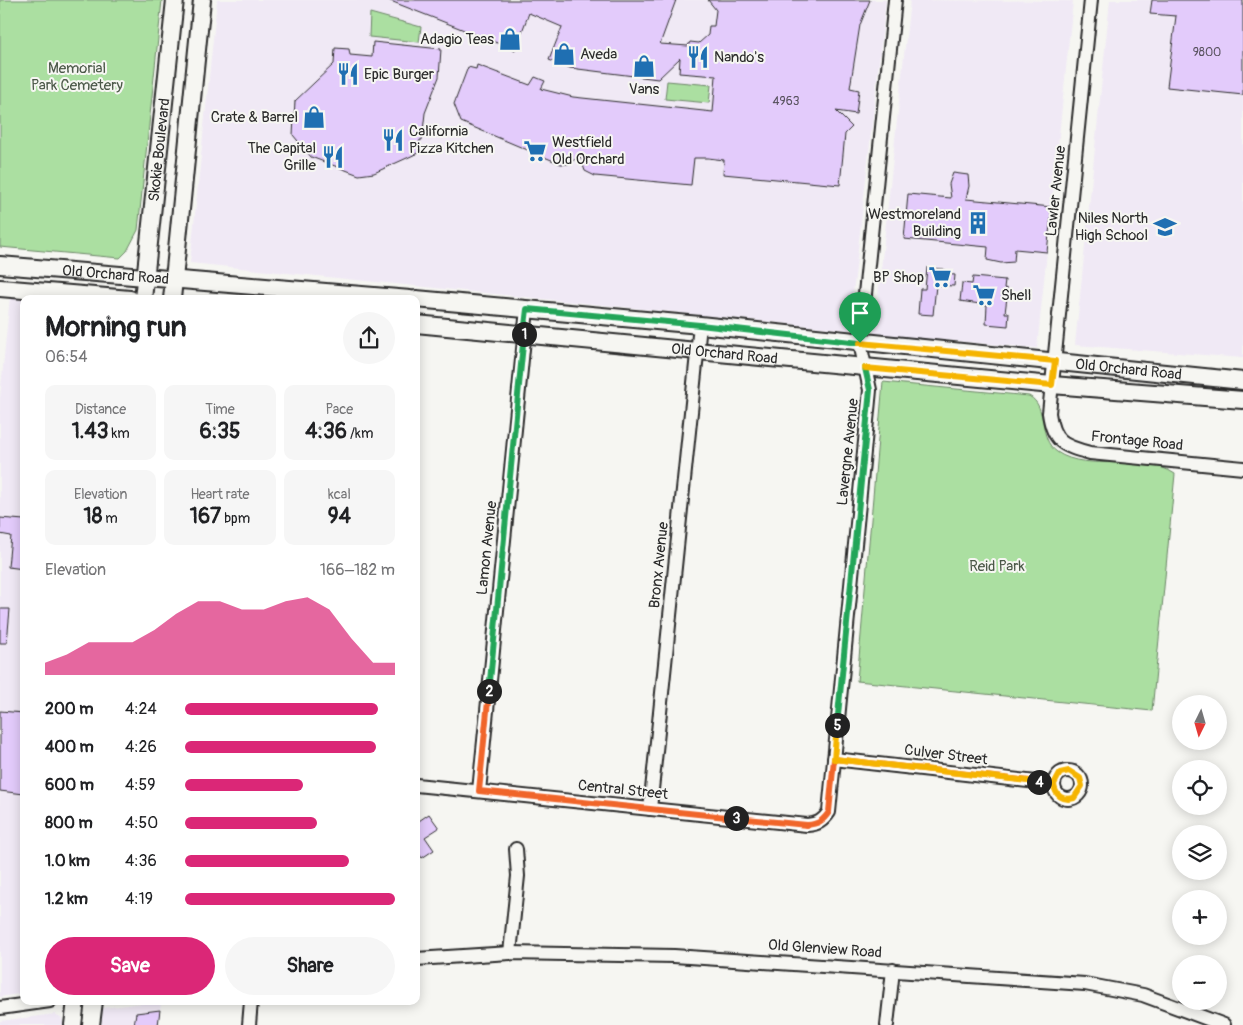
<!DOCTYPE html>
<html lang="en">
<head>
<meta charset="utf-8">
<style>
	:root { --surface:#fff; --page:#f6f6f6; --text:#202124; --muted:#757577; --accent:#db2777 }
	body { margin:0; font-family:Pangolin,sans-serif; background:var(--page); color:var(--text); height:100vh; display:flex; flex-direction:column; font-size:19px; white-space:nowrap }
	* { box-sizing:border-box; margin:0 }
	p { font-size:16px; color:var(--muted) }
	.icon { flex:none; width:28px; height:28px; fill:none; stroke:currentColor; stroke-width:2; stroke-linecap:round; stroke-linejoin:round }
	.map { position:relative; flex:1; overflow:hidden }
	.drawer { position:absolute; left:20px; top:295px; width:400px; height:710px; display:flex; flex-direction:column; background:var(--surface); border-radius:10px; box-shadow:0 2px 12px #0003 }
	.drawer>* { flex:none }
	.needle { width:32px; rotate:185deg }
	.controls { position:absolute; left:1172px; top:695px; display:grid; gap:10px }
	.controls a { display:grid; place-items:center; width:55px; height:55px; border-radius:50%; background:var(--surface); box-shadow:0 2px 12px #0003; font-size:25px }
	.pin { position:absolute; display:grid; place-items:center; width:42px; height:42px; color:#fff; margin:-51px -21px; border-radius:50% 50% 50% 0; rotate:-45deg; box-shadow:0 0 5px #0007 }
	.pin .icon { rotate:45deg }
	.km { position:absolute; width:25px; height:25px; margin:-12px; border-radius:50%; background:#222; color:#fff; font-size:14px; line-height:25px; text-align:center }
	.round { display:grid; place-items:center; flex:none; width:52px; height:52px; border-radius:26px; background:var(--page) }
	.head { display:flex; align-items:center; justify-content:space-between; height:85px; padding:0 25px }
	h1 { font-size:28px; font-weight:800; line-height:38px }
	.stats { display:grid; grid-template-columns:repeat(3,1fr); gap:8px; height:85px; padding:5px 25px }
	.stats div { display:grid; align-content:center; border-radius:10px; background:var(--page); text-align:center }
	.stats b { font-size:21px; font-weight:800 }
	.stats small { font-size:14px; font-weight:400 }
	.stats p { font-size:14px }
	.chart { height:140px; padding:10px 25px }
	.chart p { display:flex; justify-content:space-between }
	.chart svg { width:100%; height:90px; margin-top:5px; fill:var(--accent); opacity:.7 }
	.action { display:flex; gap:10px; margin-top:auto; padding:10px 25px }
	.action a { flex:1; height:58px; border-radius:30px; background:var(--accent); color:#fff; font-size:20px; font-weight:800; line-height:58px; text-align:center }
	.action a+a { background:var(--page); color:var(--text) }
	ul { padding:0 25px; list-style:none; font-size:16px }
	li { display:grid; grid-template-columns:80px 60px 1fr; align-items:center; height:38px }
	li i { height:12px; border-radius:6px; background:var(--accent) }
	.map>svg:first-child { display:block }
	.built { fill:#f0e9f5 }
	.green { fill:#abdfa1; stroke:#6b8566 }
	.building { fill:#e3cbfb; stroke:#2b2b2b }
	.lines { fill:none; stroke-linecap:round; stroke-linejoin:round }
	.minor-casing { stroke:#2b2b2b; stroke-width:16 }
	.major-casing { stroke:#2b2b2b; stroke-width:20 }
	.minor { stroke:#f6f6f2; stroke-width:12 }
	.major { stroke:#f6f6f2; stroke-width:16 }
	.split-1-casing { stroke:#fff; stroke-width:10 }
	.split-2-casing { stroke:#fff; stroke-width:10 }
	.split-3-casing { stroke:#fff; stroke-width:10 }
	.split-4-casing { stroke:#fff; stroke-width:10 }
	.split-5-casing { stroke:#fff; stroke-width:10 }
	.split-6-casing { stroke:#fff; stroke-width:10 }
	.split-7-casing { stroke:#fff; stroke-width:10 }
	.split-1 { stroke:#22a559; stroke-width:6 }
	.split-2 { stroke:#22a559; stroke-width:6 }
	.split-3 { stroke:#f0652b; stroke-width:6 }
	.split-4 { stroke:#f0652b; stroke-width:6 }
	.split-5 { stroke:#f5b400; stroke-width:6 }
	.split-6 { stroke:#22a559; stroke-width:6 }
	.split-7 { stroke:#f5b400; stroke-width:6 }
	.labels { text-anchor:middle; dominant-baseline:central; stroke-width:4; stroke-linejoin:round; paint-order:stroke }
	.number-label { font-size:12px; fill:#59535f }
	.poi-label { font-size:15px; fill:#2b2b2b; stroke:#f6f6f2; text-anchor:end }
	.park-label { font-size:15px; fill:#4b5848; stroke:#f6f6f2 }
	.street-label { font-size:15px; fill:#2b2b2b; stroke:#f6f6f2 }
</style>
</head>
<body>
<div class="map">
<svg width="1243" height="1025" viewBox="0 0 1243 1025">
	<rect width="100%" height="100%" fill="#f6f6f2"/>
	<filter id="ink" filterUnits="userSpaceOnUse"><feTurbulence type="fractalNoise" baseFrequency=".02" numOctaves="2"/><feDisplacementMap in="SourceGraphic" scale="10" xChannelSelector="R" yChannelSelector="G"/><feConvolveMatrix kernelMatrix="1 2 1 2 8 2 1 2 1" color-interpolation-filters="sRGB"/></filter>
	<g filter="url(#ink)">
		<g class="built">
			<polygon points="217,0 886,0 849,330 190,263"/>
			<polygon points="910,0 1073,1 1037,348 874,334"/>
			<polygon points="1110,0 1243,0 1243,358 1075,345"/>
			<polygon points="10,296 39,299 24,299 24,993 0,997 0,397"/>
			<polygon points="161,1001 159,1025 101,1025 103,1008"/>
			<polygon points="55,1014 61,1017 64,1025 0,1025 0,1021"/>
		</g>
		<g class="green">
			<polygon points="0,0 162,0 138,230 127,251 120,258 0,247"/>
			<polygon points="370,13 421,27 419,42 369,37"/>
			<polygon points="667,81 711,85 709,103 665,99"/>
			<path d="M883 382 1029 396C1049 407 1037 438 1057 452 1087 473 1143 452 1175 474L1152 711 857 681Z"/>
		</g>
		<g class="building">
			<polygon points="388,0 676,0 660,44 688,46 690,42 699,43 708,35 709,26 714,26 716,10 708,0 870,0 860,25 850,88 859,90 856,114 836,111 852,127 845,134 840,185 723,174 724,160 708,158 694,158 691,185 595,176 585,171 580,156 568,164 561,164 461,122 454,104 468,67 476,69 477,65 530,85 535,77 545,81 541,89 573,97 713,112 716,76 679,73 680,58 658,79 570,68 549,60 562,27 529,13 515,50"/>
			<polygon points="1152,0 1243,0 1243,95 1167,87 1176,16 1150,14"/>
			<polygon points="373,42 441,49 439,77 425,113 422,140 420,140 418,153 374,173 359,175 311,157 293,135 295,101 334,64 335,48 349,49 350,55 372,57"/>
			<polygon points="953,173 968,175 969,186 966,199 1052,207 1047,252 1015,249 1014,262 1001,263 987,260 988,247 904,239 908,194 951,198 949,184"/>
			<polygon points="927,268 944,269 944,274 955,275 954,286 936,285 933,315 918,314 920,289 925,289"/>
			<polygon points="973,277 1005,280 1004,288 1008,289 1005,313 1009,313 1008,326 986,324 987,305 960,301 962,283 972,284"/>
			<polygon points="0,518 24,520 24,569 8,567 11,536 0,534"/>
			<polygon points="0,609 10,609 7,643 0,643"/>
			<polygon points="0,711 24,713 24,794 0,791"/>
			<polygon points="429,814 439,828 425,837 434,850 422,858 416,850 416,823"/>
			<polygon points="160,1010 158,1025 134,1025 136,1013"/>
		</g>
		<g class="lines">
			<defs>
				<g id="minor">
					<path d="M1091 0 1049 413C1053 442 1063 446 1090 453L1243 468"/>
					<polyline points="834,759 1054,784"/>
					<circle cx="1068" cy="785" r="14"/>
					<path d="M416 785 807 825C818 824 823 821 829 812L870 390 860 343 895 0"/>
					<polyline points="479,791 527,309"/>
					<polyline points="650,809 700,325"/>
					<polyline points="510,953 518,876 516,849"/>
					<polyline points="416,959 510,953 674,956 1085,984 1143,995 1224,1025"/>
					<polyline points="0,1008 50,1001"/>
					<polyline points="249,1025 251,1001"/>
					<polyline points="887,1025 893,970"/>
				</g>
				<g id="major">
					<path id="s1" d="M0 265 410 299"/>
					<polyline points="0,288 130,299"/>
					<path id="s2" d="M143 299 175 0"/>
					<polyline points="172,299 202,0"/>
					<path id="s3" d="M416 299 700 325 1243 381"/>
					<path id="s4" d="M416 324 1052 385 1243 400"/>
					<polyline points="73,1025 76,1001"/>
					<polyline points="91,1025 94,1001"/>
				</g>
			</defs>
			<use href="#minor" class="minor-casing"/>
			<use href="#major" class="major-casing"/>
			<use href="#minor" class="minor"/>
			<use href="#major" class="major"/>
		</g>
	</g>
	<g class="lines" filter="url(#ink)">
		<defs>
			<polyline id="split-1" points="524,334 527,309 700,325 860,343"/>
			<polyline id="split-2" points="489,691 524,334"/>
			<polyline id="split-3" points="489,691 479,791 736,818"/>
			<path id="split-4" d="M736 818 807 825C818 824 823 821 829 812L834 759 1039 782"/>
			<path id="split-5" d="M837 725 834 759 1054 784C1055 796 1063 801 1074 798L1082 786 1080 778 1069 771 1060 773 1054 784 1039 782"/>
			<polyline id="split-6" points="837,725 870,390 865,368"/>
			<polyline id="split-7" points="860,343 1055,361 1052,385 865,368"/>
		</defs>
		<use href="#split-1" class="split-1-casing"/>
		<use href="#split-2" class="split-2-casing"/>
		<use href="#split-3" class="split-3-casing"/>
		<use href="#split-4" class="split-4-casing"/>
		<use href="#split-5" class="split-5-casing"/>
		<use href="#split-6" class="split-6-casing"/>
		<use href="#split-7" class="split-7-casing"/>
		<use href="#split-1" class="split-1"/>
		<use href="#split-2" class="split-2"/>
		<use href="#split-3" class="split-3"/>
		<use href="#split-4" class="split-4"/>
		<use href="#split-5" class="split-5"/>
		<use href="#split-6" class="split-6"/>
		<use href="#split-7" class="split-7"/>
	</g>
	<defs>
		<symbol id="shop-bare" viewBox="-9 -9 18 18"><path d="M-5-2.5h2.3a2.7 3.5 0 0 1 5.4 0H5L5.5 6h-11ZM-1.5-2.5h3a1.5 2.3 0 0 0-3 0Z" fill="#1f6fb2" stroke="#f6f6f2" stroke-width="2.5" paint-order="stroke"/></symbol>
		<symbol id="restaurant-bare" viewBox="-9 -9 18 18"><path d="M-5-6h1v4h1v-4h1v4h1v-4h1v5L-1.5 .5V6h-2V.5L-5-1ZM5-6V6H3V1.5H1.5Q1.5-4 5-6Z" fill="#1f6fb2" stroke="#f6f6f2" stroke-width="2.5" paint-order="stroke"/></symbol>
		<symbol id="supermarket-bare" viewBox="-9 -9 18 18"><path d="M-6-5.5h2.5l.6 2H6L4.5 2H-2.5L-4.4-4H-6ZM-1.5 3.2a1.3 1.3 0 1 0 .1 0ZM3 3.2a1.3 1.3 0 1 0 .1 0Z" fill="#1f6fb2" stroke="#f6f6f2" stroke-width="2.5" paint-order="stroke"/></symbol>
		<symbol id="building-bare" viewBox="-9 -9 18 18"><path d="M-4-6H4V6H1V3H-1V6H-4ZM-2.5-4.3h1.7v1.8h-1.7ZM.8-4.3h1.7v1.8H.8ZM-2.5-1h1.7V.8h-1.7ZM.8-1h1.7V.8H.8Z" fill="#1f6fb2" stroke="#f6f6f2" stroke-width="2.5" paint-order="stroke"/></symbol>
		<symbol id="school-bare" viewBox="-9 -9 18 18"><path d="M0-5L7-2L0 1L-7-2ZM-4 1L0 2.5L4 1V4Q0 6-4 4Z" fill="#1f6fb2" stroke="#f6f6f2" stroke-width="2.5" paint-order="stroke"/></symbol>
	</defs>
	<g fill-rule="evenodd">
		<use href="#shop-bare" x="494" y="23" width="32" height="32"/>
		<use href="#shop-bare" x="548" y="38" width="32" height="32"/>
		<use href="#restaurant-bare" x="682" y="41" width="32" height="32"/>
		<use href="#shop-bare" x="628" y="50" width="32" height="32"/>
		<use href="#restaurant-bare" x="332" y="58" width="32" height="32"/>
		<use href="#shop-bare" x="298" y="101" width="32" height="32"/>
		<use href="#restaurant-bare" x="377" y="124" width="32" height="32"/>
		<use href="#supermarket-bare" x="519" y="135" width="32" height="32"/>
		<use href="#restaurant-bare" x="317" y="141" width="32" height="32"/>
		<use href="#building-bare" x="962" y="207" width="32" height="32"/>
		<use href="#school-bare" x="1149" y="211" width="32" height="32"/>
		<use href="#supermarket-bare" x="924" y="261" width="32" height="32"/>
		<use href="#supermarket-bare" x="968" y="279" width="32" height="32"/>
	</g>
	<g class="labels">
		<g class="number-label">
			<text x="1207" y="52">9800</text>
			<text x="786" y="101">4963</text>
		</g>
		<g class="poi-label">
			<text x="494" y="39">Adagio Teas</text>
			<text x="580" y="54" text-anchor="start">Aveda</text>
			<text x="714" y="57" text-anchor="start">Nando's</text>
			<text x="364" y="74" text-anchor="start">Epic Burger</text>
			<text x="644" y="89" text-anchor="middle">Vans</text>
			<text x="298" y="117">Crate &amp; Barrel</text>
			<text x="409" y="131" text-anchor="start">California<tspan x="409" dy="17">Pizza Kitchen</tspan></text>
			<text x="552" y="142" text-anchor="start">Westfield<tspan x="552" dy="17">Old Orchard</tspan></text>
			<text x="316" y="148">The Capital<tspan x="316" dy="17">Grille</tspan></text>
			<text x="961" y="214">Westmoreland<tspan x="961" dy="17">Building</tspan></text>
			<text x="1148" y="218">Niles North<tspan x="1148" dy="17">High School</tspan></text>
			<text x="924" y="277">BP Shop</text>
			<text x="1001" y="295" text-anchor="start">Shell</text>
		</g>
		<g class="park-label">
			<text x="77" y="68">Memorial<tspan x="77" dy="17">Park Cemetery</tspan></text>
			<text x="997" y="566">Reid Park</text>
		</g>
		<g class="street-label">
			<text stroke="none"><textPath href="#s2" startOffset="150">Skokie Boulevard</textPath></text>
			<text transform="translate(1056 191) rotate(-84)">Lawler Avenue</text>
			<text stroke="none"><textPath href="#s1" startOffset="116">Old Orchard Road</textPath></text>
			<text stroke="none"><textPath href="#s4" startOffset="310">Old Orchard Road</textPath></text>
			<text stroke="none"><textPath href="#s3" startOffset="716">Old Orchard Road</textPath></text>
			<text transform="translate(1137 441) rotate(6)">Frontage Road</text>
			<text transform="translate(848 452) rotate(-84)">Lavergne Avenue</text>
			<text transform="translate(487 548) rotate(-84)">Lamon Avenue</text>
			<text transform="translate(659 565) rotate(-84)">Bronx Avenue</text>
			<text transform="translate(946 755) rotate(7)">Culver Street</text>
			<text transform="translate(623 790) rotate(6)">Central Street</text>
			<text transform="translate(825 949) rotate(4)">Old Glenview Road</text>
		</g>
	</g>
</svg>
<div class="controls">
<a><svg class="needle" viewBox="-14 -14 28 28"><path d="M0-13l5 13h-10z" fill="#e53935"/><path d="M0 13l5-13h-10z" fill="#757577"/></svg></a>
<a><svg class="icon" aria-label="locate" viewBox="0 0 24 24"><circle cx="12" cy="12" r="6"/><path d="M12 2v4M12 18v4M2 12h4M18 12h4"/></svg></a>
<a><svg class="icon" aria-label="layers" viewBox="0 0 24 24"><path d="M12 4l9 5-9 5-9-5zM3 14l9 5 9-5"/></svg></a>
<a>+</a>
<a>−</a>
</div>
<div class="pin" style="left:860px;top:343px;background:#1e9e55"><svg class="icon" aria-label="arrive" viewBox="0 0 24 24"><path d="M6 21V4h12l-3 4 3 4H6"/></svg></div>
<b class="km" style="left:524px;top:334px">1</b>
<b class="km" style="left:489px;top:691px">2</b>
<b class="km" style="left:736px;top:818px">3</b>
<b class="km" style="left:1039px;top:782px">4</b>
<b class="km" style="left:837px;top:725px">5</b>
<section class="drawer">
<div class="head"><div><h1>Morning run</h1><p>06:54</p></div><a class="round"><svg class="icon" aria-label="share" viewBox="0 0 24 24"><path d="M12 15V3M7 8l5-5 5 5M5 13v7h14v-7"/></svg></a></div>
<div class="stats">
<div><p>Distance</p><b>1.43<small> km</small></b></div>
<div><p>Time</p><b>6:35</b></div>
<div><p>Pace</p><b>4:36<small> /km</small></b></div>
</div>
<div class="stats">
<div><p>Elevation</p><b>18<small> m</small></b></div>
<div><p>Heart rate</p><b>167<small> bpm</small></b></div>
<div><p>kcal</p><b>94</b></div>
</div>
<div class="chart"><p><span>Elevation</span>166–182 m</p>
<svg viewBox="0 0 160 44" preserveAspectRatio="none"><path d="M0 44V38L10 34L20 28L30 28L40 28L50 22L60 14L70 8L80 8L90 12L100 12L110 8L120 6L130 12L140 26L150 38L160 38V44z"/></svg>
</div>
<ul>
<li><b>200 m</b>4:24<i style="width:92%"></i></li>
<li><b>400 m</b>4:26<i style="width:91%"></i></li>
<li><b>600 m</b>4:59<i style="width:56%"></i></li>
<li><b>800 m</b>4:50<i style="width:63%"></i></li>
<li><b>1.0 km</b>4:36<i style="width:78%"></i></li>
<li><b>1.2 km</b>4:19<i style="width:100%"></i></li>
</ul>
<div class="action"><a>Save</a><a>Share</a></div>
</section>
</div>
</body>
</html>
